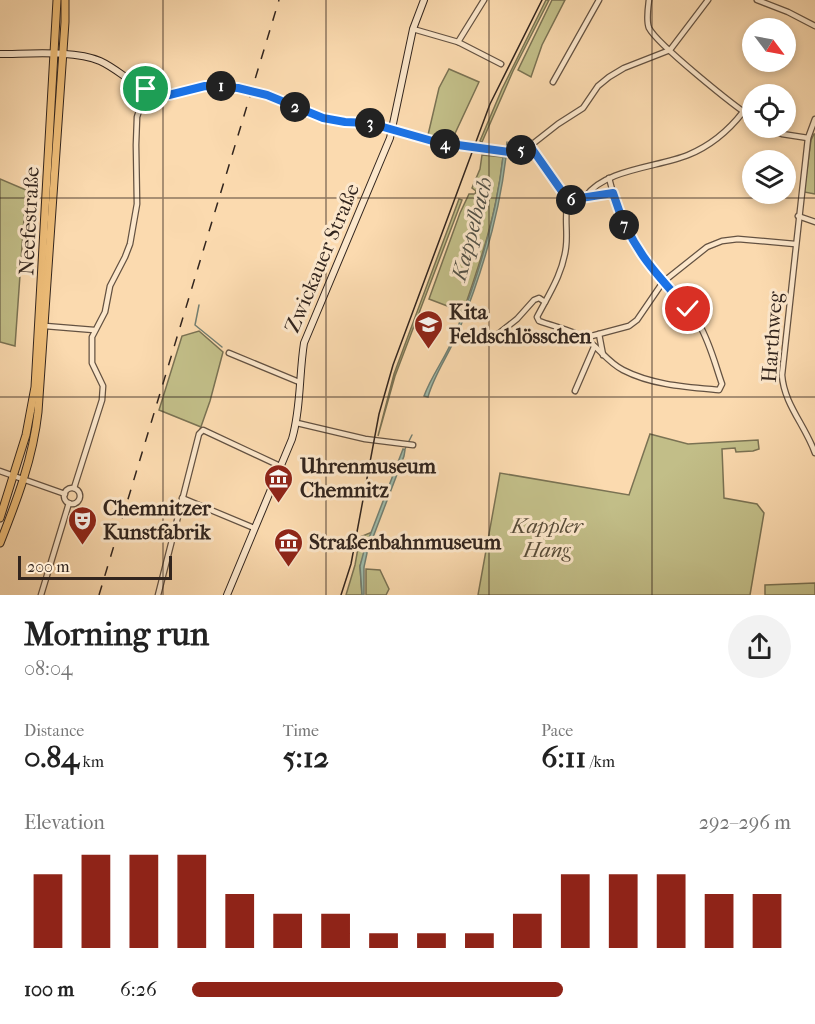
<!DOCTYPE html>
<html lang="en">
<head>
<meta charset="utf-8">
<style>
	:root { --surface:#fff; --page:#f2f2f2; --text:#222; --muted:#767676; --accent:#8f2418 }
	body { margin:0; font-family:"IM FELL French Canon",serif; background:var(--page); color:var(--text); height:100vh; display:flex; flex-direction:column; font-size:22px; white-space:nowrap }
	* { box-sizing:border-box; margin:0 }
	p { font-size:20px; color:var(--muted) }
	.icon { flex:none; width:33px; height:33px; fill:none; stroke:currentColor; stroke-width:2; stroke-linecap:round; stroke-linejoin:round }
	.map { position:relative; height:595px; overflow:hidden }
	.details { display:flex; flex-direction:column; background:var(--surface); flex:1 }
	.details>* { flex:none }
	.needle { width:39px; rotate:122deg }
	.controls { position:absolute; left:742px; top:18px; display:grid; gap:12px }
	.controls a { display:grid; place-items:center; width:54px; height:54px; border-radius:50%; background:var(--surface); box-shadow:0 3px 9px #0003; font-size:30px }
	.scale { position:absolute; left:18px; bottom:15px; width:154px; box-sizing:border-box; padding-left:6px; border:3px solid #32251e; border-top:0; font-size:16px; line-height:21px; white-space:nowrap; color:#32251e; -webkit-text-stroke:4px #fce7cb; paint-order:stroke }
	.pin { position:absolute; display:grid; place-items:center; width:51px; height:51px; color:#fff; margin:-26px; border:3px solid #fff; border-radius:50%; box-shadow:0 2px 6px #0007 }
	.km { position:absolute; width:30px; height:30px; margin:-15px; border-radius:50%; background:#222; color:#fff; font-size:16px; line-height:30px; text-align:center }
	.round { display:grid; place-items:center; flex:none; width:63px; height:63px; border-radius:32px; background:var(--page) }
	.overview { display:flex; align-items:center; justify-content:space-between; height:102px; padding:0 24px }
	h1 { font-size:33px; font-weight:700; line-height:45px }
	.metrics { display:grid; grid-template-columns:repeat(3,1fr); gap:9px; height:102px; padding:6px 24px }
	.metrics div { display:grid; align-content:center }
	.metrics b { font-size:30px; font-weight:700 }
	.metrics small { font-size:16px; font-weight:400 }
	.metrics p { font-size:16px }
	.chart { height:168px; padding:12px 24px }
	.chart p { display:flex; justify-content:space-between }
	.chart svg { width:100%; height:108px; margin-top:6px; stroke:var(--accent); stroke-width:6 }
	ul { padding:0 24px; list-style:none; font-size:20px }
	li { display:grid; grid-template-columns:96px 72px 1fr; align-items:center; height:45px }
	li i { height:15px; border-radius:8px; background:var(--accent) }
	.map>svg:first-child { display:block }
	.green { fill:#c2be88; stroke:#7a7253; stroke-width:1.5 }
	.water { fill:#9fbbaa; stroke:#737f72; stroke-width:1.5 }
	.lines { fill:none; stroke-linecap:round; stroke-linejoin:round }
	.stream { stroke:#737f72; stroke-width:1.5 }
	.street-casing { stroke:#645242; stroke-width:7 }
	.secondary-casing { stroke:#32251e; stroke-width:8 }
	.primary-casing { stroke:#32251e; stroke-width:9 }
	.street { stroke:#fce7cb; stroke-width:4.5 }
	.secondary { stroke:#fce7cb; stroke-width:6 }
	.primary { stroke:#eebd78; stroke-width:7 }
	.tram { stroke:#32251e; stroke-width:1.5 }
	.rail { stroke:#32251e; stroke-width:1.5; stroke-dasharray:10 10; stroke-linecap:butt }
	.route-casing { stroke:#fff; stroke-width:12 }
	.route { stroke:#1a73e8; stroke-width:8 }
	.grid { fill:none; stroke:#32251e; stroke-width:1.5; stroke-opacity:0.55 }
	.labels { text-anchor:middle; dominant-baseline:central; stroke-width:6; stroke-linejoin:round; paint-order:stroke }
	.street-label { font-size:21px; fill:#32251e; stroke:#fce7cb }
	.poi-label { font-size:21px; font-weight:bold; fill:#32251e; stroke:#fce7cb; text-anchor:start }
	.park-label { font-size:21px; font-style:italic; fill:#564b38; stroke:#fce7cb }
	.water-label { font-size:22px; font-style:italic; fill:#535248; stroke:#fce7cb }
</style>
</head>
<body>
<div class="map">
<svg width="815" height="595" viewBox="0 0 815 595">
	<rect width="100%" height="100%" fill="#fbdaaf"/>
	<filter id="stains"><feTurbulence type="fractalNoise" baseFrequency=".00333" numOctaves="4"/><feColorMatrix values="0 0 0 0 .2 0 0 0 0 .09 0 0 0 0 .02 0 0 0 .5 -.17"/></filter>
	<radialGradient id="worn" r=".72"><stop offset=".6" stop-color="#630" stop-opacity="0"/><stop offset="1" stop-color="#630" stop-opacity=".3"/></radialGradient>
	<g class="green">
		<polygon points="546,0 549,0 513,71 482,142 480,141 502,89"/>
		<polygon points="552,0 565,0 542,45 531,77 518,70"/>
		<polygon points="449,69 479,82 451,142 428,135 439,88"/>
		<polygon points="814,134 815,134 815,194 804,192 811,140"/>
		<path d="M482 155 503 157C497 213 481 260 463 312L429 299 460 213 469 194H475L476 191 472 188 480 169Z"/>
		<polygon points="0,179 26,190 15,346 0,342"/>
		<polygon points="459,199 462,200 395,376 378,436 394,374"/>
		<polygon points="199,331 223,352 210,401 197,438 201,427 159,410 182,336"/>
		<polygon points="650,434 688,444 758,440 759,449 753,451 736,452 735,448 722,449 724,498 757,504 764,513 750,595 478,595 500,473 629,495"/>
		<polygon points="372,532 360,566 362,595 346,595 355,565 360,537"/>
		<polygon points="366,569 380,570 389,589 386,595 366,595"/>
		<polygon points="815,583 815,595 765,595 765,585"/>
	</g>
	<g class="water">
		<path d="M503 157H506C499 216 481 276 459 330 450 353 434 374 428 397L424 396C432 374 447 356 455 334 478 278 496 217 503 157Z"/>
		<polygon points="403,449 405,450 404,456 367,553 364,567 364,595 362,595 360,566 364,551"/>
	</g>
	<g class="lines">
		<g class="stream">
			<polyline points="505,158 507,142"/>
			<polyline points="199,305 195,325 222,347"/>
			<polyline points="405,449 412,435"/>
		</g>
		<defs>
			<g id="street">
				<path d="M649 0C648 8 646 21 649 28 657 44 735 107 753 118"/>
				<polyline points="757,0 788,12 815,26"/>
				<polyline points="413,29 458,42 501,64"/>
				<polyline points="458,42 484,0"/>
				<polyline points="553,82 599,0"/>
				<path d="M815 119 808 138 782 375C784 404 805 425 815 453"/>
				<polyline points="767,128 782,134 808,138"/>
				<polyline points="392,130 436,142 493,150 517,151 530,146 558,124 583,108 598,86 609,77 624,68 670,50 708,0"/>
				<path d="M530 146 568 200C564 216 568 231 566 247 563 273 549 294 537 317L539 321C553 326 571 330 583 337 598 346 607 362 623 370 652 385 686 387 719 390L722 384C715 364 710 343 699 324 686 302 664 285 648 265 627 240 617 209 609 178"/>
				<polyline points="586,196 592,197 613,193"/>
				<path d="M568 200 586 196C605 169 659 167 688 155 710 146 729 130 743 112"/>
				<polyline points="798,216 815,222"/>
				<polyline points="45,326 94,330"/>
				<polyline points="599,334 603,355"/>
				<polyline points="493,338 517,319 534,300 539,298 545,302"/>
				<polyline points="584,338 629,326 637,320 663,282 707,247 722,241 738,239 795,244"/>
				<polyline points="229,353 299,382"/>
				<polyline points="575,391 594,347"/>
				<polyline points="297,423 365,439 413,445"/>
				<polyline points="0,471 65,494"/>
				<polyline points="74,488 102,400 103,386 92,363 92,337 105,312 110,286 125,257 130,244 137,204 136,145 137,117 146,89"/>
				<circle cx="72" cy="496" r="8"/>
				<polyline points="182,498 254,528"/>
				<polyline points="41,595 69,503"/>
				<polyline points="158,595 199,434 203,430 280,466"/>
			</g>
			<g id="secondary">
				<path d="M0 54C28 54 75 50 100 61 120 70 136 89 159 94 173 98 185 90 199 87 208 85 217 85 226 86 262 89 291 109 325 119 348 125 368 121 392 130"/>
				<path d="M227 595 292 439C301 408 299 375 304 343L390 138 413 29 424 0"/>
			</g>
			<g id="primary">
				<polyline points="0,518 26,435 35,387 57,0"/>
				<path d="M0 543C17 500 33 458 38 412L65 22V0"/>
			</g>
		</defs>
		<use href="#street" class="street-casing"/>
		<use href="#secondary" class="secondary-casing"/>
		<use href="#primary" class="primary-casing"/>
		<use href="#street" class="street"/>
		<use href="#secondary" class="secondary"/>
		<use href="#primary" class="primary"/>
		<polyline class="tram" points="341,595 351,564 379,414 393,365 490,104 542,0"/>
		<polyline class="rail" points="99,595 279,0"/>
	</g>
	<g class="lines">
		<defs>
			<path id="route" d="M146 89 159 94 169 95 205 86 238 88 267 95 323 118 345 122 369 123 436 142 509 152 530 146 568 200 613 193C629 245 652 270 688 309"/>
		</defs>
		<use href="#route" class="route-casing"/>
		<use href="#route" class="route"/>
	</g>
	<path class="grid" d="M163 0V595M326 0V595M489 0V595M652 0V595M0 198H815M0 397H815"/>
	<defs>
		<symbol id="school-pin" viewBox="-11 -11 22 30"><path d="M0 17L-7.5 6A9.5 9.5 0 1 1 7.5 6Z" fill="#8f2418" stroke="#fce7cb"/><path d="M0-5L7-2L0 1L-7-2ZM-4 1L0 2.5L4 1V4Q0 6-4 4Z" fill="#fff"/></symbol>
		<symbol id="museum-pin" viewBox="-11 -11 22 30"><path d="M0 17L-7.5 6A9.5 9.5 0 1 1 7.5 6Z" fill="#8f2418" stroke="#fce7cb"/><path d="M0-6L6-3V-2H-6V-3ZM-5-1h2V3h-2ZM-1-1h2V3h-2ZM3-1h2V3H3ZM-6 4H6V6H-6Z" fill="#fff"/></symbol>
		<symbol id="theatre-pin" viewBox="-11 -11 22 30"><path d="M0 17L-7.5 6A9.5 9.5 0 1 1 7.5 6Z" fill="#8f2418" stroke="#fce7cb"/><path d="M-5-5.5Q0-4 5-5.5V0Q5 5 0 6Q-5 5-5 0ZM-3.3-2.5H-1v1.5H-3.3ZM1-2.5H3.3v1.5H1ZM-2.8 1Q0 5.5 2.8 1Z" fill="#fff"/></symbol>
	</defs>
	<g fill-rule="evenodd">
		<use href="#school-pin" x="412" y="308" width="33" height="45"/>
		<use href="#museum-pin" x="262" y="462" width="33" height="45"/>
		<use href="#theatre-pin" x="66" y="504" width="33" height="45"/>
		<use href="#museum-pin" x="272" y="526" width="33" height="45"/>
	</g>
	<g class="labels">
		<g class="street-label">
			<text transform="translate(29 221) rotate(-87)">Neefestraße</text>
			<text transform="translate(322 258) rotate(-67)">Zwickauer Straße</text>
			<text transform="translate(772 337) rotate(-86)">Harthweg</text>
		</g>
		<g class="poi-label">
			<text x="449" y="312">Kita<tspan x="449" dy="24">Feldschlösschen</tspan></text>
			<text x="300" y="466">Uhrenmuseum<tspan x="300" dy="24">Chemnitz</tspan></text>
			<text x="103" y="508">Chemnitzer<tspan x="103" dy="24">Kunstfabrik</tspan></text>
			<text x="309" y="542">Straßenbahnmuseum</text>
		</g>
		<g class="park-label">
			<text x="547" y="526">Kappler<tspan x="547" dy="24">Hang</tspan></text>
		</g>
		<g class="water-label">
			<text transform="translate(472 229) rotate(-75)">Kappelbach</text>
		</g>
	</g>
	<rect width="100%" height="100%" filter="url(#stains)"/>
	<rect width="100%" height="100%" fill="url(#worn)"/>
</svg>
<div class="controls">
<a><svg class="needle" viewBox="-14 -14 28 28"><path d="M0-13l5 13h-10z" fill="#e53935"/><path d="M0 13l5-13h-10z" fill="#767676"/></svg></a>
<a><svg class="icon" aria-label="locate" viewBox="0 0 24 24"><circle cx="12" cy="12" r="6"/><path d="M12 2v4M12 18v4M2 12h4M18 12h4"/></svg></a>
<a><svg class="icon" aria-label="layers" viewBox="0 0 24 24"><path d="M12 4l9 5-9 5-9-5zM3 14l9 5 9-5"/></svg></a>
</div>
<div class="scale">200 m</div>
<div class="pin" style="left:146px;top:89px;background:#1e9e55"><svg class="icon" aria-label="arrive" viewBox="0 0 24 24"><path d="M6 21V4h12l-3 4 3 4H6"/></svg></div>
<div class="pin" style="left:688px;top:309px;background:#d93025"><svg class="icon" aria-label="check" viewBox="0 0 24 24"><path d="M5 12l5 5 9-10"/></svg></div>
<b class="km" style="left:221px;top:86px">1</b>
<b class="km" style="left:295px;top:107px">2</b>
<b class="km" style="left:370px;top:123px">3</b>
<b class="km" style="left:445px;top:144px">4</b>
<b class="km" style="left:521px;top:150px">5</b>
<b class="km" style="left:571px;top:200px">6</b>
<b class="km" style="left:624px;top:225px">7</b>
</div>
<section class="details">
<div class="overview"><div><h1>Morning run</h1><p>08:04</p></div><a class="round"><svg class="icon" aria-label="share" viewBox="0 0 24 24"><path d="M12 15V3M7 8l5-5 5 5M5 13v7h14v-7"/></svg></a></div>
<div class="metrics">
<div><p>Distance</p><b>0.84<small> km</small></b></div>
<div><p>Time</p><b>5:12</b></div>
<div><p>Pace</p><b>6:11<small> /km</small></b></div>
</div>
<div class="chart"><p><span>Elevation</span>292–296 m</p>
<svg viewBox="0 0 160 44" preserveAspectRatio="none"><path d="M5 44V14M15 44V6M25 44V6M35 44V6M45 44V22M55 44V30M65 44V30M75 44V38M85 44V38M95 44V38M105 44V30M115 44V14M125 44V14M135 44V14M145 44V22M155 44V22"/></svg>
</div>
<ul>
<li><b>100 m</b>6:26<i style="width:62%"></i></li>
</ul>
</section>
</body>
</html>
